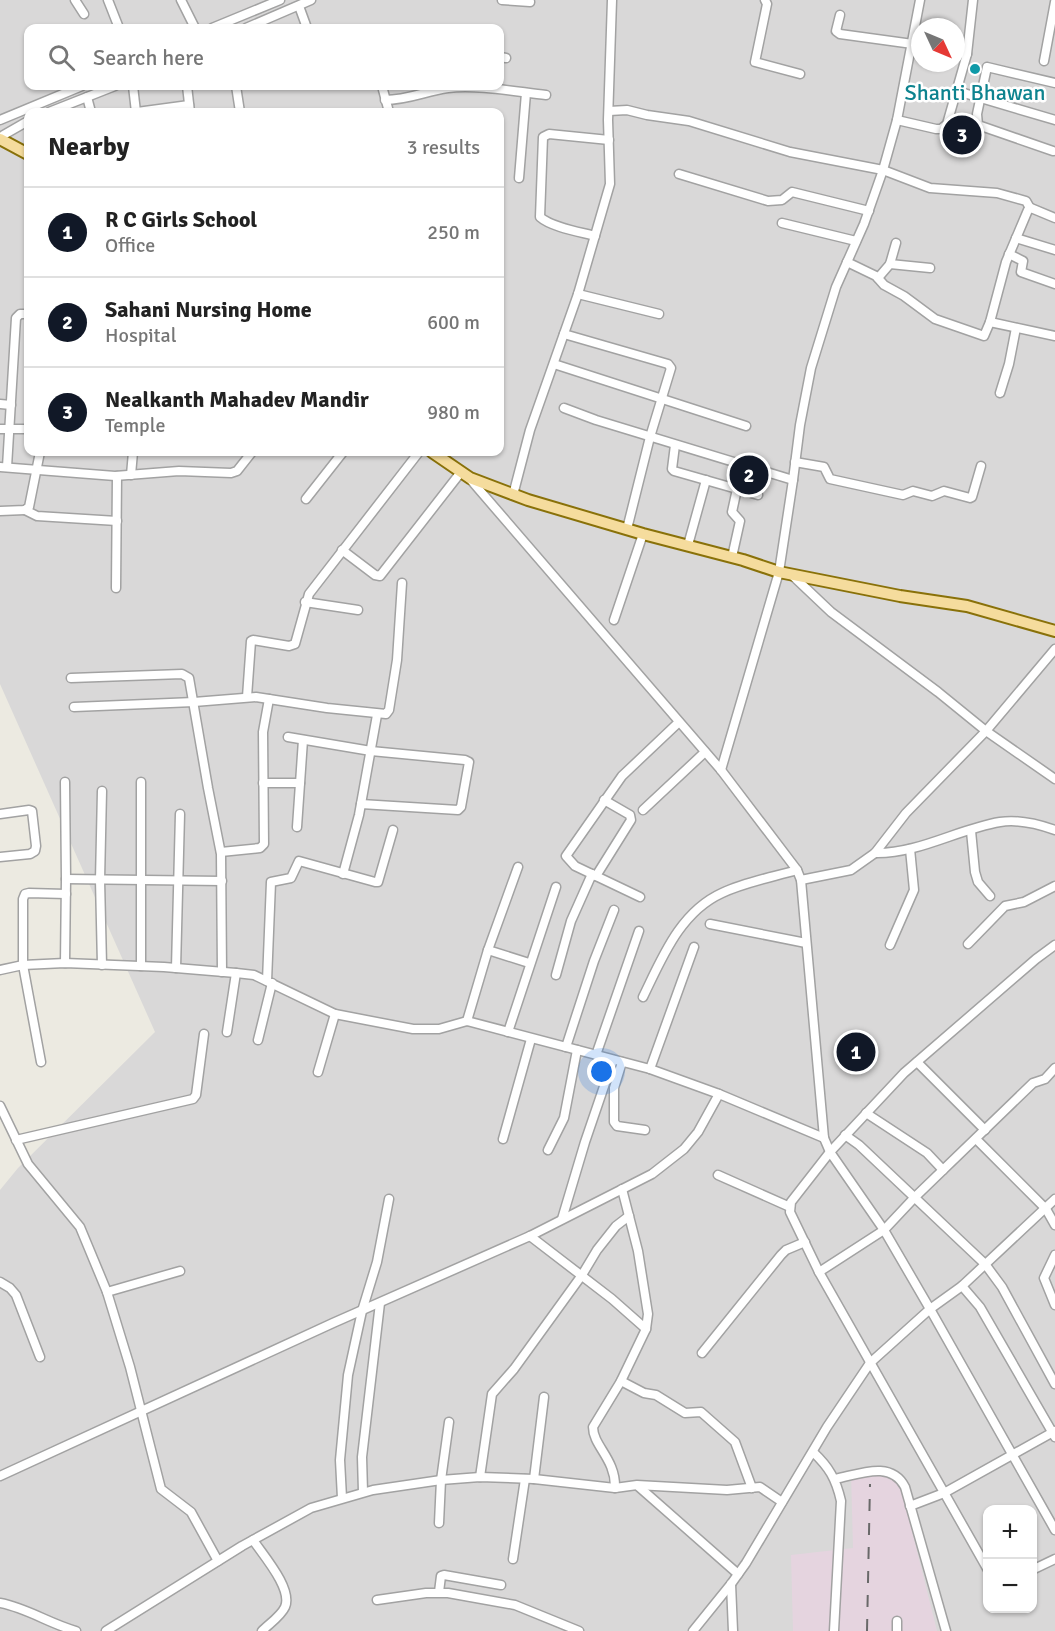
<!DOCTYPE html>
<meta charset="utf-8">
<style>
:root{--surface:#fff;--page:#f2f2f2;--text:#222;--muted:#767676;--line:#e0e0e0;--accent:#111827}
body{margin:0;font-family:Signika,sans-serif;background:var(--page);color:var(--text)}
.controls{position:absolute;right:18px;bottom:18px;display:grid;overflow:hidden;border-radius:12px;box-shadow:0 2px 4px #0004}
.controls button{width:54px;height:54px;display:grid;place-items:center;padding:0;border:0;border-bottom:2px solid var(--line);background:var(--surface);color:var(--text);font:30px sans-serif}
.compass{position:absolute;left:911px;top:18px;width:54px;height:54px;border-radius:50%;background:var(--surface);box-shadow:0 2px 4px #0004;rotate:134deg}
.you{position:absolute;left:602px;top:1072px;width:21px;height:21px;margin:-15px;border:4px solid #fff;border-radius:50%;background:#1a73e8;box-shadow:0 0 0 9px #1a73e833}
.badge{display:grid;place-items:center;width:39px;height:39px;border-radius:50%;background:var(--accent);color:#fff;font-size:20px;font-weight:700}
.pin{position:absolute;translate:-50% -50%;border:3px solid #fff;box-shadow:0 2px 6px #0006}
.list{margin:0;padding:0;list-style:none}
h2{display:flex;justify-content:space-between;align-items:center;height:78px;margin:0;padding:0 24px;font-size:26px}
h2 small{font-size:20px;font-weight:400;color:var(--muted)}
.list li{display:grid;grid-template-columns:39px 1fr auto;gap:18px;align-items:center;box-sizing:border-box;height:90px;padding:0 24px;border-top:2px solid var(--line)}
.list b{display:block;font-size:22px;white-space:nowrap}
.list p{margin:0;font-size:20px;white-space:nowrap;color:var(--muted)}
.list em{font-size:20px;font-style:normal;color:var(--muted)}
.icon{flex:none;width:33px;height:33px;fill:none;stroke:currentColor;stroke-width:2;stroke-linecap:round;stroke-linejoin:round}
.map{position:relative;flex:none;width:1055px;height:1631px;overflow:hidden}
.search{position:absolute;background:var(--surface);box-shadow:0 2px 4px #0004;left:24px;top:24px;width:480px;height:66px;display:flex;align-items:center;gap:15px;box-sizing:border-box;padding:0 21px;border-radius:12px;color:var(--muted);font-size:22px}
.panel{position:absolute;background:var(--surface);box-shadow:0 2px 4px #0004;left:24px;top:108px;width:480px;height:348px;border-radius:12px}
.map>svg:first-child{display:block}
.residential{fill:#d9d8d8;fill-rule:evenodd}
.industrial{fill:#e5d4df}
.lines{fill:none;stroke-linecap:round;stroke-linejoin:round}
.minor-casing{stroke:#a2a2a2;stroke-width:11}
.major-casing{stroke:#897109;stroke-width:14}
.minor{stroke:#fff;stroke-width:8}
.major{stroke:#f5dc9d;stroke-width:10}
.rail{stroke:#696969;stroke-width:2;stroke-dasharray:12 12;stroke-linecap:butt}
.culture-dot{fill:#0f9aa8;stroke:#fff;stroke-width:2}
.labels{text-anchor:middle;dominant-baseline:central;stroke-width:5;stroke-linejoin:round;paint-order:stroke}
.culture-label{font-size:22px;fill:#0d838f;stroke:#fff}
</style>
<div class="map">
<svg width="1055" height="1631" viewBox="0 0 1055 1631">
<rect width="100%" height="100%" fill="#eceae1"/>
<path class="residential" d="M0,0H1055V1631H0V1190L18,1168L155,1032L0,684ZM920,27H956V63H920ZM28,28H500V86H28ZM28,112H500V452H28ZM988,1510H1032V1608H988Z"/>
<path class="industrial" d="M897,1471L937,1631H793L791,1555L853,1548L851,1473Z"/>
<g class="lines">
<g class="minor-casing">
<g id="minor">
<path d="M75,0L84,14"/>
<path d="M108,0L119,28"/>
<path d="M181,0L195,28"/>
<path d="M502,0L530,2"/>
<path d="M765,0L767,4L755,62L800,74"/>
<path d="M299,6L307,28"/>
<path d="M840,15L836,31L840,34L920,45"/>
<path d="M212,28L280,0"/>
<path d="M246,28L311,0"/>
<path d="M956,52L967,54"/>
<path d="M500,57L506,58"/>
<path d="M1044,61L1055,2"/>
<path d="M133,86L136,112"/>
<path d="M187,86L190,112"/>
<path d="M236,86L240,112"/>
<path d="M382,86L389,112"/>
<path d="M957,91L1055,120"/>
<path d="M87,97L91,112"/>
<path d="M385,100C408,100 426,91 448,88C475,84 518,92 546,95"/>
<path d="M609,111L627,110L647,115L689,121L790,152L883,170L930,188L997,193L1026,201L1030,208"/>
<path d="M49,112L115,86"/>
<path d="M137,112L189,105"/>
<path d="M0,120L82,86"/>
<path d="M897,120L936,129H941L947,124L967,54L973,0"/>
<path d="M0,137L28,121"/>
<path d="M1053,151L978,125L977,114L987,67L1055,83"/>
<path d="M679,174L768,201L782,200L792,192L869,211"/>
<path d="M519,178L526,93"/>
<path d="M782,223L856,241"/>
<path d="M595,236C580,232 551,227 540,217L543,137L549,134L609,140"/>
<path d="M1016,238L1055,250"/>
<path d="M1009,254L1023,261L1021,272L1055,284"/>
<path d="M847,262L876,276L884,285L904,296L935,319L984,336L990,322L1006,262L1028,210L1031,208L1055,218"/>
<path d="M890,264L930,268"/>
<path d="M878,278L890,264L896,243"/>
<path d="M578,294L659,314"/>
<path d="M990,322L1055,336"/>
<path d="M564,334L668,364L671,368L650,437L627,529"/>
<path d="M554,364L746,426"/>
<path d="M1000,393L1009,364L1016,328"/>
<path d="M0,404L11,405"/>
<path d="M564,408L596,420L793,480"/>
<path d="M0,429H28"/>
<path d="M675,445L672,469L674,471L758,495"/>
<path d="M795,462L824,467L830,479L903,495L913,491L932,496L944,491L970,498L972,497L981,466"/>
<path d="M0,467L115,476L179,471L231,473L237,471L252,452"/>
<path d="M7,467L16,318L20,314H28"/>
<path d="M131,475L133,452"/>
<path d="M470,479L721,770L797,870L801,880L824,1138L830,1152L884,1230L930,1309L1055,1530"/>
<path d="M513,495L530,430L578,294L610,184L608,120L612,0"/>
<path d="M306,499L343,452"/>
<path d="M25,510L37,516L117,521"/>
<path d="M0,511L25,510L29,507L40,452"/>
<path d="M688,545L706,480"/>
<path d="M342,550L375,575L380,576L461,472"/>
<path d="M732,557L740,521L732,512L737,489"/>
<path d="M793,576L831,612L938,692L986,731L1055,779"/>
<path d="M116,588L117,476"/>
<path d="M305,602L358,610"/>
<path d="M614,620L643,534"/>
<path d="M71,678L182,674L189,678L208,788L221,854L222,972"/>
<path d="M247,697L251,641L253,640L289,646L295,644L309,594L419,452"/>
<path d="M74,707L194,702L256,697L327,708L386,714L389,710L397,660L402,583"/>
<path d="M288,737L371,751L465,760L469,762L461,807L458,810L361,804"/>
<path d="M721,770L779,572L793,480L800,425L811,368L836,287L864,224L883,170L897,120L920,0"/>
<path d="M65,782L66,879L65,963"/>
<path d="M263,783H300"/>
<path d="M643,810L705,752"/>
<path d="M0,814L29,810L32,811L36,846L35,851L30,854L0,857"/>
<path d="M297,827L303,740"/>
<path d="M971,831L975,872L978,882L990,896"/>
<path d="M221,852L260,848L264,844L263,732L269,699"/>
<path d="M875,853C918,854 958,829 1000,822C1018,819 1038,824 1055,830"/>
<path d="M343,874L359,815L377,715"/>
<path d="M596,876L631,820L630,815L604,800"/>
<path d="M66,879L222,881"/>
<path d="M801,880L851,870L875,853L906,813L986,731L1055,649"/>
<path d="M640,897L575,866L566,856L622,776L679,722"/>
<path d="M710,924L806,943"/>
<path d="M968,944L1005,906L1024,902L1055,886"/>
<path d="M890,945L914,890L910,849"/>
<path d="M488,950L529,963"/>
<path d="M102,965L100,880L102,791"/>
<path d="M141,966V782"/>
<path d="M176,968L180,814"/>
<path d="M0,970L23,965L65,963L164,967L236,973L254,975L335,1014L413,1029H439L467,1021L650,1069L719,1094L824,1138"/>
<path d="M556,975L571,921L592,874"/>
<path d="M267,981L271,882L291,878L299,861L375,882H378L393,830"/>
<path d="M643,997C662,958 680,912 722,893C745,882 773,877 797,870"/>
<path d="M467,1021L488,950L518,867"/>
<path d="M227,1032L236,973"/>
<path d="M508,1032L556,887"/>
<path d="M258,1040L272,983"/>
<path d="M566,1047L594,961L614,910"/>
<path d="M596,1055L639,931"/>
<path d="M41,1062L23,965V899L25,894L29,893L66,894"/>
<path d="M622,1062L614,1088V1122L617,1126L645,1130"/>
<path d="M917,1062L985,1130"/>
<path d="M650,1069L694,947"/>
<path d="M318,1072L335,1014"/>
<path d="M0,1106L28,1164L80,1227L107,1292L130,1367L161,1489L191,1512L218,1561"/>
<path d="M866,1113L927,1153L943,1170"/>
<path d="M845,1135L859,1145L985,1264L1002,1287L1055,1384"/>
<path d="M503,1139L531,1039"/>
<path d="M976,1139L1046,1209L1055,1225"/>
<path d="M16,1140L193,1099L196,1095L204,1034"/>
<path d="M548,1150L564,1118L577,1050"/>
<path d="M718,1175L790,1207"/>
<path d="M562,1219L585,1142L613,1060"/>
<path d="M530,1236L612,1299L646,1329"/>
<path d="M1055,1255L1044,1278L1055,1305"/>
<path d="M819,1272L884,1230L915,1197L1033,1083L1045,1079L1055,1068"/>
<path d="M0,1282L10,1288L16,1295L40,1357"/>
<path d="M962,1286L980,1307L1055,1437"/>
<path d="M107,1292L180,1271"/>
<path d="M702,1353L781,1255L786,1250L805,1242"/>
<path d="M621,1381L644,1393L656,1395L685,1413L701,1412L735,1442L752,1488"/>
<path d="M813,1452C829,1467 836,1479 841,1501L834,1631"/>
<path d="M0,1476L333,1323L530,1236L652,1174L684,1149L698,1132L719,1094"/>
<path d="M480,1477L492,1394L514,1369L582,1275L597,1250L616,1226L629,1216"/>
<path d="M534,1479L544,1397"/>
<path d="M835,1479C860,1474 891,1460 905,1487L946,1631"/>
<path d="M638,1486L738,1574"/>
<path d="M615,1488C616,1459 593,1446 593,1427L621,1381L646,1329L648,1314L638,1251L622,1189"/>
<path d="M363,1492L362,1457L380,1303"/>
<path d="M342,1498L340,1460L348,1375L362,1311L377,1262L389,1199"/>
<path d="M910,1506L944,1493L1055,1431"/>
<path d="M439,1523L441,1480L449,1422"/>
<path d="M253,1540C263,1555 293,1589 285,1607C281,1616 269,1624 262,1631"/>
<path d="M513,1559L525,1479"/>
<path d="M988,1570L819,1272L790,1212L791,1202L830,1152L904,1073L1036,959L1055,945"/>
<path d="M1032,1570L1055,1559"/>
<path d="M731,1584L733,1631"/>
<path d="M439,1592L441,1576L444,1575L501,1585"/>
<path d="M377,1600L426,1593H448L515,1605L579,1631"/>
<path d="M0,1603C27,1608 50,1624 76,1631"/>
<path d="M106,1631L242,1546L311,1508L373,1490L441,1480L480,1477L534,1479L615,1488L637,1485L727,1490L760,1487L782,1502"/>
<path d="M693,1631L731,1584L746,1563L827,1427L870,1363L930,1309L962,1286L1055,1199"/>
<path d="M897,1631V1621"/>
</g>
</g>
<g class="major-casing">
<g id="major">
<path d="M0,139L28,154"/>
<path d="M432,452L470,478L528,500L643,534L743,560L779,572L900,596L967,606L1055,631"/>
</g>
</g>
<use href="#minor" class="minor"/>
<use href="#major" class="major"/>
<path class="rail" d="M867,1631L870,1484"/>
</g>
<circle class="culture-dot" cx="975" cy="69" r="6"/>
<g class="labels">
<g class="culture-label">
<text x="975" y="92">Shanti Bhawan</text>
</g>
</g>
</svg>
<div class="controls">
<button>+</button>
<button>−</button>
</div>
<svg class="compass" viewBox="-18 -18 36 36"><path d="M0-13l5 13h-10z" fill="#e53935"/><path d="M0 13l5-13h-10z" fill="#767676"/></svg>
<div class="you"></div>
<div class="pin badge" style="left:856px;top:1052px">1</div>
<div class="pin badge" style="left:749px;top:475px">2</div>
<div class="pin badge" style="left:962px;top:135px">3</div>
<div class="search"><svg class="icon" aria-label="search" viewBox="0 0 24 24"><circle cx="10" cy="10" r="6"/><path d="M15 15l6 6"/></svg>Search here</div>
<section class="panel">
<h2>Nearby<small>3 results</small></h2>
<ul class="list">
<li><span class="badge">1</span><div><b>R C Girls School</b><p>Office</p></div><em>250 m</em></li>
<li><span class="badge">2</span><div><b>Sahani Nursing Home</b><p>Hospital</p></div><em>600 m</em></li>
<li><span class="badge">3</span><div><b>Nealkanth Mahadev Mandir</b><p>Temple</p></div><em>980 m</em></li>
</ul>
</section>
</div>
